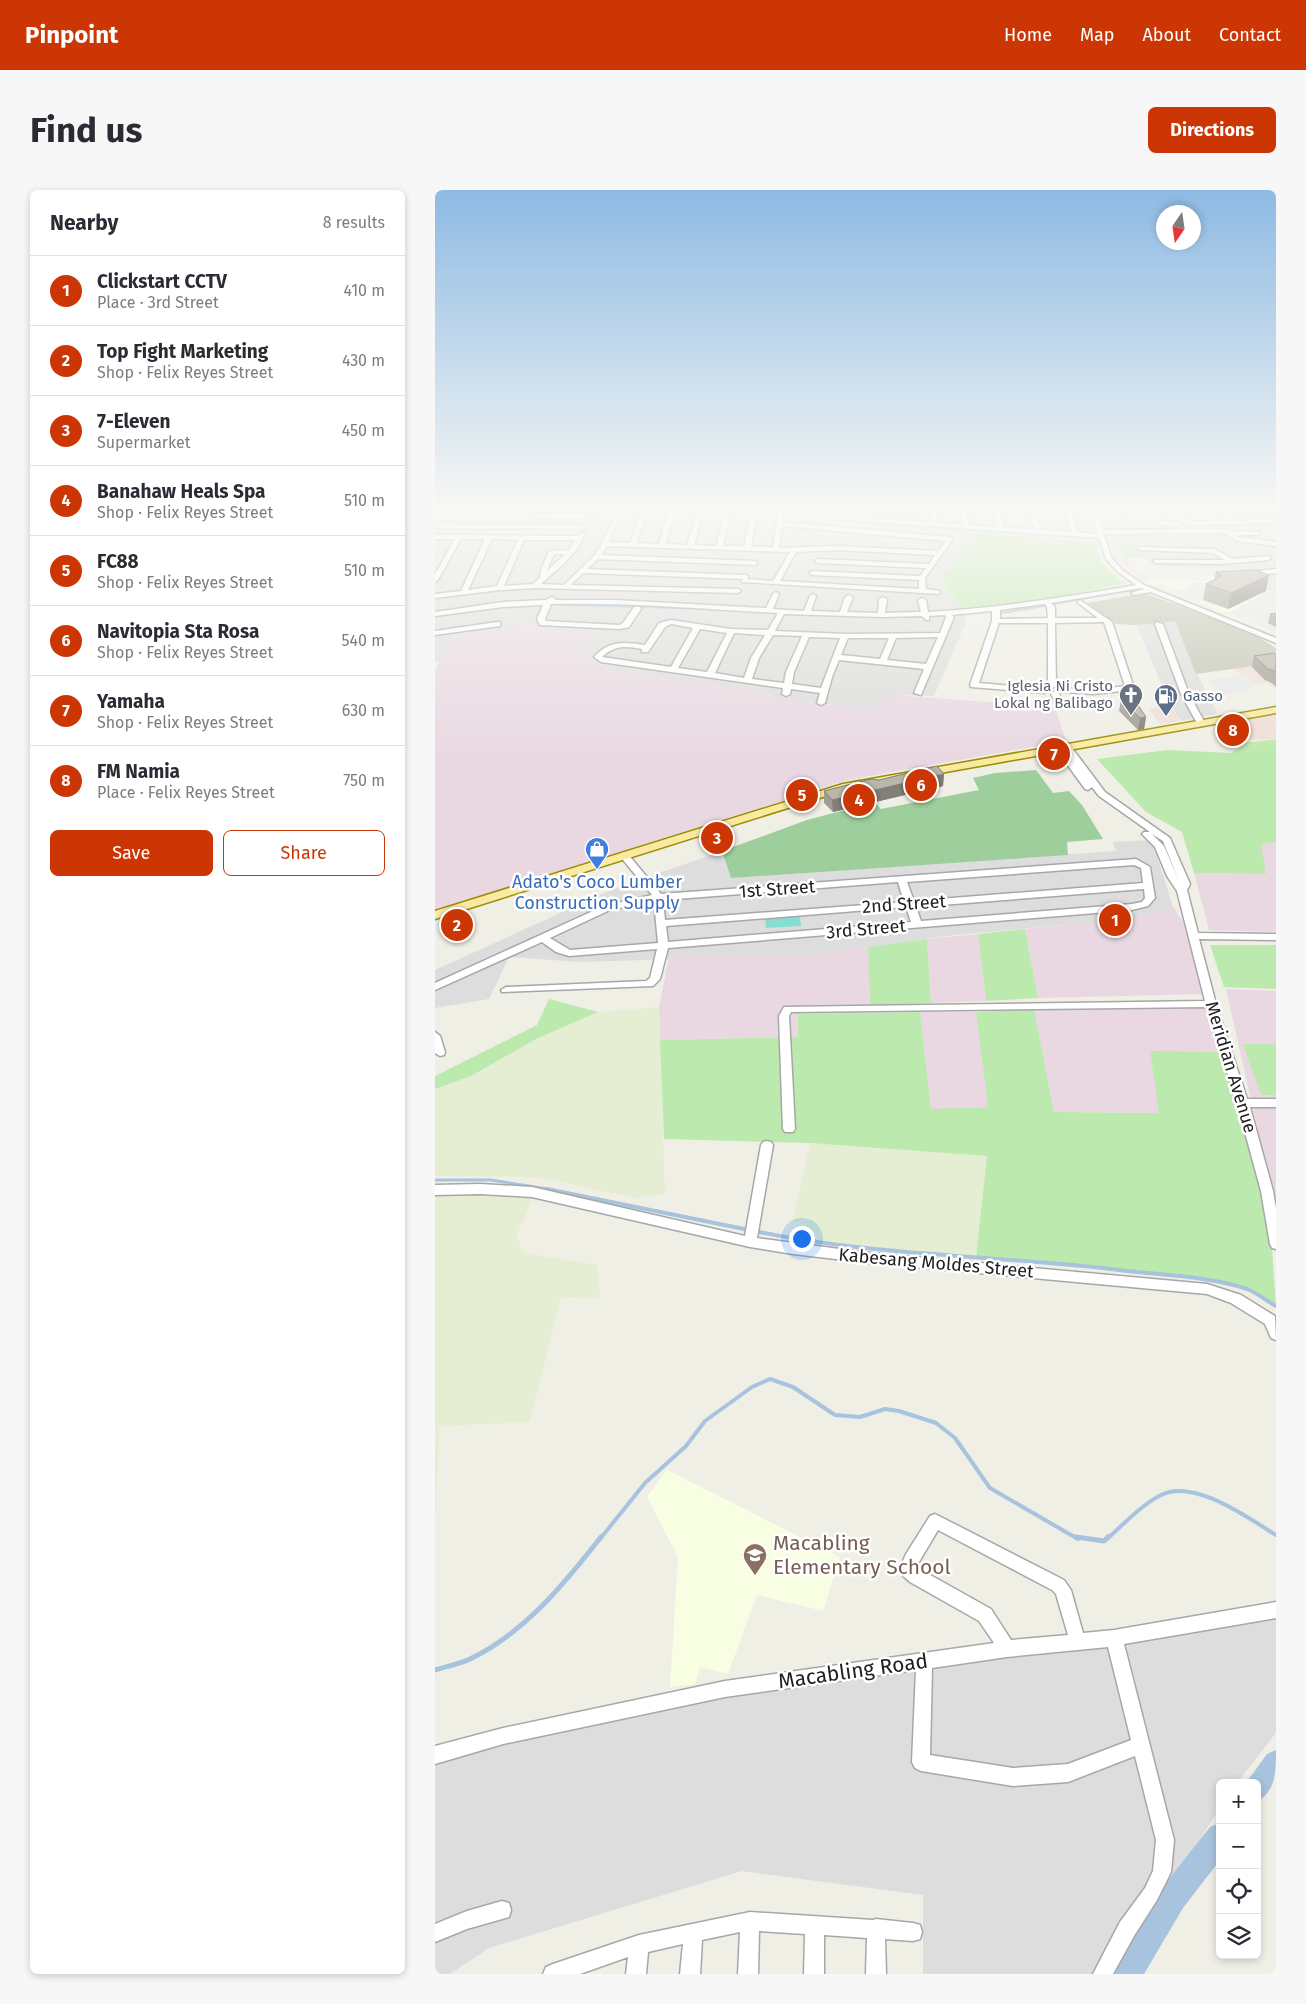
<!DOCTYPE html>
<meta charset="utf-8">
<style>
:root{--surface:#fff;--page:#f7f7f7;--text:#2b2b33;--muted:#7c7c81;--line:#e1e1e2;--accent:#cb3604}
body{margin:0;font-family:"Fira Sans",sans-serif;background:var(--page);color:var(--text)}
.controls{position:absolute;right:15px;bottom:15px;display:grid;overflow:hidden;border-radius:8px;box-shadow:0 2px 8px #0003}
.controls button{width:45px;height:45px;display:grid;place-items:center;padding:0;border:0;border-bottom:1px solid var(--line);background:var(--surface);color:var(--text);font:25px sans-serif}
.compass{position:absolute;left:721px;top:15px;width:45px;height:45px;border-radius:50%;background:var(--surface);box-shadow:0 2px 8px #0003;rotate:193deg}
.you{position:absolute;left:366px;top:1048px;width:18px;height:18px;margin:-12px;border:4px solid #fff;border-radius:50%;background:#1a73e8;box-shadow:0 0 0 8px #1a73e833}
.badge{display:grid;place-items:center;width:32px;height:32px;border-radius:50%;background:var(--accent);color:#fff;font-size:16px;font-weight:700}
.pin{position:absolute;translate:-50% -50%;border:2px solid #fff;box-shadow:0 1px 5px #0006}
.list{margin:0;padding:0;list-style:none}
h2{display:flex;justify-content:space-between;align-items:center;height:65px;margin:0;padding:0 20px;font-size:21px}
h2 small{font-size:16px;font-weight:400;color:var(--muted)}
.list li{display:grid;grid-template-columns:32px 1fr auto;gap:15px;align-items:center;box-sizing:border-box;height:70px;padding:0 20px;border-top:1px solid var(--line)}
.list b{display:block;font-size:19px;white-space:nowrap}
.list p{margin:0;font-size:16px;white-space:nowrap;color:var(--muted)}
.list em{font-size:16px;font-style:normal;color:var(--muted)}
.actions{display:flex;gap:10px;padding:15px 20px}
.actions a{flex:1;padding:11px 0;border:1px solid var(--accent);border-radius:8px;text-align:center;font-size:18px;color:var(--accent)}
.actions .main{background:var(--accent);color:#fff}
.icon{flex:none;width:28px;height:28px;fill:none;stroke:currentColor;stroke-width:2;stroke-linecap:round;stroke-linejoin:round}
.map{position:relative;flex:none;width:841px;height:1784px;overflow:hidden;border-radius:8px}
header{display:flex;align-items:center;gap:30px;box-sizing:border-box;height:70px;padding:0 25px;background:var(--accent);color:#fff}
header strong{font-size:24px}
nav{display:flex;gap:28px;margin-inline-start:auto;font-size:18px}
.intro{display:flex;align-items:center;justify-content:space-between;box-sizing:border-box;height:120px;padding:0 30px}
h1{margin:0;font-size:35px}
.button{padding:12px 22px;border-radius:8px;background:var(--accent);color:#fff;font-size:18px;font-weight:700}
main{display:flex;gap:30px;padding:0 30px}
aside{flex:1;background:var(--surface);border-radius:8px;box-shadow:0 2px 8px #0003}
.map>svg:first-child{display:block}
.residential{fill:#dedddd}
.commercial{fill:#f0ded6}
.industrial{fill:#e9d8e2}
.education{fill:#f7fee1}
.construction{fill:#c0c5b2}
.farmland{fill:#e5eed2}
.grass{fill:#bce9ad}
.forest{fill:#9ece9c}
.pitch{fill:#86ddd1}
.parking{fill:#e8e8e8}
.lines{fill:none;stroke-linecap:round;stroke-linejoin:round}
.stream-far3{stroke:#a8c3dd;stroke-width:2}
.stream-far2{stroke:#a8c3dd;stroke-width:3}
.stream-far1{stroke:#a8c3dd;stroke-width:4}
.stream{stroke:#a8c3dd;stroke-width:5}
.river{fill:#a8c3dd;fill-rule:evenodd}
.minor-casing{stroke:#a7a7a7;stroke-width:3}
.major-casing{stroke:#988c03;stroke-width:3}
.minor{fill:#fff;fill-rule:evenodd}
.major{fill:#faeaa1;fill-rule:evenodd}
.wall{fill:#a09d93}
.shaded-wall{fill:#827f78}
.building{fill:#bab6ab;stroke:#827f78}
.labels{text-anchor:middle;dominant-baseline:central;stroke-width:5;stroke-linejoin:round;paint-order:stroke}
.far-worship-label{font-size:15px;fill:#5b616d;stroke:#fff;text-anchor:end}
.far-service-label{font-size:15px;fill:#4e5e75;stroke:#fff;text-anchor:start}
.shop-label{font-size:18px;fill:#366cbe;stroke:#fff}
.street-label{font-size:18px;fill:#202020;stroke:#fff}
.near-education-label{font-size:21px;fill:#785e54;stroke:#fff;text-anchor:start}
.near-street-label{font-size:21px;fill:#202020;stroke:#fff}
</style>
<header>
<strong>Pinpoint</strong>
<nav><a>Home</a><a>Map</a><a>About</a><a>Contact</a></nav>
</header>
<div class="intro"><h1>Find us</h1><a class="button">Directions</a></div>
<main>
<aside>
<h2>Nearby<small>8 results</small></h2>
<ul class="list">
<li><span class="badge">1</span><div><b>Clickstart CCTV</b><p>Place · 3rd Street</p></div><em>410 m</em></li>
<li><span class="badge">2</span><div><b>Top Fight Marketing</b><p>Shop · Felix Reyes Street</p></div><em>430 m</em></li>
<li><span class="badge">3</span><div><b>7-Eleven</b><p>Supermarket</p></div><em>450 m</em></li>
<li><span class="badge">4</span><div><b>Banahaw Heals Spa</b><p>Shop · Felix Reyes Street</p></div><em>510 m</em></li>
<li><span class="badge">5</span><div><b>FC88</b><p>Shop · Felix Reyes Street</p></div><em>510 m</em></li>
<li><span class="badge">6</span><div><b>Navitopia Sta Rosa</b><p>Shop · Felix Reyes Street</p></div><em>540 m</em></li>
<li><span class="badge">7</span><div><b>Yamaha</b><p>Shop · Felix Reyes Street</p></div><em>630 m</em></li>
<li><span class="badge">8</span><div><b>FM Namia</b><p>Place · Felix Reyes Street</p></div><em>750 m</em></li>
</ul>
<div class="actions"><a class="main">Save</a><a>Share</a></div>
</aside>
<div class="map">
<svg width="841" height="1784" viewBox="0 0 841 1784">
<rect width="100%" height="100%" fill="#f0efe6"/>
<g class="residential">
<path d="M0,319H652L663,353L540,343L511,396L527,418L532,430L499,506L461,505L454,511L433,518L341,510L333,503L177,481L178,477L155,470L139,459L138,456L155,444L150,443L140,445L90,434L78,443L17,447L6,472H0Z"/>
<path d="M678,319H841V336L717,339L704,322H679Z"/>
<path d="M696,352L776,355L788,362L841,361V402L819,395L795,397L786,379L717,376Z"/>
<path d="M739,429L761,482L783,524L746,531L734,512L701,434Z"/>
<path d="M717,650L738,717L694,729L511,746L380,765L145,772L74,767L54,809L0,818V780L176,700L287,661L296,688L681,661L678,652Z"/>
<path d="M841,1425V1543L802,1593H785V1618L732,1701L666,1784H488V1705L307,1681L54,1758L15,1784H0V1570L62,1553L291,1503Z"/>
</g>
<g class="commercial">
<path d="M664,319L704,322L717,339L841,336V361L788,362L776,355L683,352L688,364L696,375L719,391L711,392L688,376L677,363Z"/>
<path d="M841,472V500L832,493L820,494L798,479Z"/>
<path d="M736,517L745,531L726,535L713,518Z"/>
<path d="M841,522V548L837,549L817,550L794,529Z"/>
</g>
<g class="industrial">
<path d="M84,433L140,445L150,443L155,444L138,456L139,459L155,470L179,477L177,481L333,503L341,510L433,518L454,511L460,505L620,517L631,551L413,590L0,721V481L17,447L78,443Z"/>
<path d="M841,652V742L774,740L759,683L831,684L825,654Z"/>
<path d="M738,717L750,734L772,804L603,808L590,739L693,729Z"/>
<path d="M543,744L551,811L496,813L492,749Z"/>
<path d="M433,757L435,823L363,824L364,847L225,850L224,817L234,767L380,765Z"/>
<path d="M791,799L841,801V1021Z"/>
<path d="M776,816L789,862L724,923L619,922L599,819Z"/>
<path d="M485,822H541L553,917L496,920Z"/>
</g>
<g class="education">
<path d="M717,376L786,379L795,397L819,395L834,401L793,423L711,392L731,388Z"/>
<path d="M232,1280L405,1367L388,1421L322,1405L293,1484L265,1477L260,1494L235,1497L243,1367L212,1307Z"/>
</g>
<path class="construction" d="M710,403L817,443L841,458V473L761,484L740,431L701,435L681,434L652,413Z"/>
<g class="farmland">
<path d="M224,817L230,1004L199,1008L103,987L0,986V899L36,886L101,849L163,822Z"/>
<path d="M375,953L553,966L541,1068L363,1050L372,1036L358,1030Z"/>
<path d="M0,999L99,1006L81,1046L89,1063L162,1075L165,1108L126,1107L95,1232L5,1236L0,1329Z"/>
</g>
<g class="grass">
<path d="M540,343L663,353C660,373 676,383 692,393L604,411L527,418L511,396L508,387Z"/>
<path d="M682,352H696L709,367L691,369Z"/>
<path d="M841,549V652L826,654L831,684L759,683L747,642L711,622L662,569L732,560L797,563L809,553Z"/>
<path d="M590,739L603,808L551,811L543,744Z"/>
<path d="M492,749L496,813L435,816L433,757Z"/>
<path d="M775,755H841V799L789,797Z"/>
<path d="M114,809L163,822L101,849L36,886L0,899V886L102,835Z"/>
<path d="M599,819L619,922L724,923L715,861L789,862L833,1002L841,1116L812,1099L767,1090L662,1077L541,1068L552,966L375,953L229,949L225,850L363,847V824L485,822L496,919L553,917L541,822Z"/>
<path d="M808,854H841V905H826Z"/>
</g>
<path class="forest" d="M601,580L618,603L634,601L647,615L668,649L632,652L633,665L296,688L287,661L372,630L440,612L446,619L544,600L538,588L560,583Z"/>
<path class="pitch" d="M365,725L366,736L331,738L330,727Z"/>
<g class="parking">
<path d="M717,376L786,379L789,386H772L774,391L743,390L731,388Z"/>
<path d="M756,392L782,393L768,410L763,412L718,397L726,394L745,401L756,395Z"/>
<path d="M834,401L841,402V444L828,436L793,423Z"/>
<path d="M813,485L825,495L815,496V501L786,505L774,490Z"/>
</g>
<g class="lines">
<g class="stream-far3">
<path d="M618,414L703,399"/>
<path d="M127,415L282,419"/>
<path d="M567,423L609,416"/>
<path d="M391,425L480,427"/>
</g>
<path class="stream-far2" d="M0,990H56L119,1000"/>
<g class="stream-far1">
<path d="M112,999L314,1040"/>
<path d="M320,1041C442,1067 568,1065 692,1081C727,1085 779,1087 812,1099C822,1103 832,1111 841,1116"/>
<path d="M165,1349L210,1293L251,1256L270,1231L317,1197L335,1189L358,1197L400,1225L425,1227L450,1219L464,1221L501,1233L520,1248L555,1298L643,1349"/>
<path d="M672,1349C689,1334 705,1316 726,1305C759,1288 813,1328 841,1345"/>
</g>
<g class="stream">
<path d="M641,1347L669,1351L673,1347"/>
<path d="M0,1480C12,1476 26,1474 37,1468C91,1441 129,1394 166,1347"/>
</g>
<g class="river">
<path d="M841,1560C841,1581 841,1602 822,1611V1593H811L832,1564Z"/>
<path d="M785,1633V1670L748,1718L709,1784H679C698,1729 740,1682 775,1637Z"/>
</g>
<g class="minor-casing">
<g id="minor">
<path d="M182,319H188L174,352L195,353L207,319H213L202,353L224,354L234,319H240L231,354L252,355L263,319H269L259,355L281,356L290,319H296L288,356H309L317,319H323L316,357H338L343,319H349L347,332L515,347L518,349L490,388L491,399L505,401V403L503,404L307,392L306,391L309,389L148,383L136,395L303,399L306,401L303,403L100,398L65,400L0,408V404L26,401L50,349H26L3,390L0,392V384L20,349H0V345L143,346L145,343H149C147,361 120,381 106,394L129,395L159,366L167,354ZM347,336L511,351L503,361L402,356L344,358ZM57,349L83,350L62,396L33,400ZM89,350H140L134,360L114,361L106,380L105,388L98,394L69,396ZM172,356L355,362L338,391L311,389L314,387L311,385L152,379L163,369L320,375L323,373L320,371L166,365ZM402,360L500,365L494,374L383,369L380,371L383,373L491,378L485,386L377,381L374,383L377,385L484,390V399L345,391L361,362ZM119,364H130L112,381V380Z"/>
<path d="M375,319H384L396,325L496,332L495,319H501L502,333L528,334L525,319H531L534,335L561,337L558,319H564L568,337L599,339L595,319H601L606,340L636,342L630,319H636L643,342L662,344L655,319H661L668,340L786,339L796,341L825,342V344L823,345H801L804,347L841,352V356L802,351L793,344L786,343L669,344L676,367L687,380L709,395L841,448V453L716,402L699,405L696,403L709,399L706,398L616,413L620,417V428H663L643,413V411L645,410L677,432L699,498L698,500L658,504L627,502L623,500L627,498L658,500L690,496L669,432L620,433L621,496L617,498L613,496V433H564L544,493L610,499L614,501L610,503L536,497L535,495L557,431V421L517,425L519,427L486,505L479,503L489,479L404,470L397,487L390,513L386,515L382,513L385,503L356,499L355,504L351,506L347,504L348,498L166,472L159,467C174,450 189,452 210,455L224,433L236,430L296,439L333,440L343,423C268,419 192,412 116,414L110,429L111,431L184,435L188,433L199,417H205L206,419L194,437L185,439L105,435L102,429L108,415L68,417L0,426V422L68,412L111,410L117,407L119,408L120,410H180L331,418L338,404L341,402L344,404L338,419L369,421L375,406L378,404L381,406L376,421L405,422L410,407L414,405L418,407L412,422L443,423L444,409L448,407L452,409L450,423L482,422H486L483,410L487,408L491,410L493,422C563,418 632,407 701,395L683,382L671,369L664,348L395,329ZM610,414L612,417L613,428L565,429V420ZM349,424L446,427L487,426L491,430H494V426L510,425L511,427L505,443L410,444L340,441ZM236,434L258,438L236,477L167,467C180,455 190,456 207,459V462H213L230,437ZM265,439L292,443L272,482L243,478ZM299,443L330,445L316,468L309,488L280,483ZM338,445L367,446L351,482L349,493L317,489L324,468ZM374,447L405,448L386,498L357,494L359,482ZM503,447L491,474L452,470L461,448ZM413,448H454L445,469L406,465Z"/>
<path d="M469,319L471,321L468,323L404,322L401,320Z"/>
<path d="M689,319H695V321L690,322Z"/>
<path d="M714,319H720L728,332H742L745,334L742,336L724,335Z"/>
<path d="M740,319H746L753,335H749Z"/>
<path d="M766,319H772L778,331H794L787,319H793L800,331L820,330L813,319H819L826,330L841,329V333L756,335V333L758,332H772Z"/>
<path d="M0,323L155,324L158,326L155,328L0,327Z"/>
<path d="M0,334L151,335L154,337L151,339L0,338Z"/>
<path d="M706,357L779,359L798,369L833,366L836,368L833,370L785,374L721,373L718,371L719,370H790L778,363L704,360L703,359Z"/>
<path d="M841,379V383L813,386L810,384L813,382Z"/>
<path d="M62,432H65V436L0,445V441Z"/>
<path d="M721,432L728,434L754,504L770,533L769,535H763L746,504L720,434Z"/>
<path d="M617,502H623L630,516L629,518H623L616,504Z"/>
<path d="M628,554H634L670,602L735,648L755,694L752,700L763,743L841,744V750L764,749L781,814L812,909H841V917H815L838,1001L841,1018V1059L837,1058L835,1054L826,1001L802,913L772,817L356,822L354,826L360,939L358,942H350L348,939L344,826L349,817L770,811L742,701L732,686L720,657L707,644L709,642H715L664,606L657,597L653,600L650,599L623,562L624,560H630L627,556ZM717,644L728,651L744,691L729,656Z"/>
<path d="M189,662L192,663L226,704L701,669L715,677L720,708L713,716L697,720L233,758L225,789L218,796L67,802L66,800L71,797L211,791L215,788L222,759L134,766L121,762L107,752L0,800V793L169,716L217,705L184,665ZM699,675L706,678L708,693L479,711L472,692ZM463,692L469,712L230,730L228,710ZM709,699L710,708L707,712L697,714L486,731L481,717ZM219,711L223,753L135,760L115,748L175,720ZM471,717L476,732L233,752L231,736Z"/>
<path d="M0,842L5,846L10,862L9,865L5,866L0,863Z"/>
<path d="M332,951L336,952L338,955L322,1048L435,1063L772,1094L806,1105L840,1126L841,1150L836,1148L830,1134L796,1113L772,1104L435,1073L358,1064L315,1057L97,1007L45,1004L0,1005V995L45,994L97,997L310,1046L326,955L328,952Z"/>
<path d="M500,1324L629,1390L636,1400L648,1443L679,1440L841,1412V1428L689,1454L739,1650L736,1682L722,1710L699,1746L678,1784H658L685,1732L710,1698L718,1681L721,1650L700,1566L633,1592L578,1596L486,1581L480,1578L477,1572L481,1480L290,1507L68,1554L0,1574V1556L68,1538L290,1491L559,1453L544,1431L475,1392L467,1385L464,1380L471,1364L495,1326ZM503,1340L617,1400L621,1404L633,1445L576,1450L556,1419L481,1377ZM673,1457L696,1550L633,1574L578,1578L495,1565L497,1478L572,1467Z"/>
<path d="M67,1711L74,1713L76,1720L74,1727L32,1739L0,1752V1734L32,1721Z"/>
<path d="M315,1722L438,1730L441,1729L478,1733L485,1735L487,1742L485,1749L478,1751L450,1749L451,1784H431L432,1748L389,1745V1784H369L370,1744L324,1741L323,1784H303L305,1742L267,1750L265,1784H245L248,1754L213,1762L211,1784H191L193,1767L145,1784H108L111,1777L118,1774L204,1745Z"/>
</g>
</g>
<g class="major-casing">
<path id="major" d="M841,517V523L410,600L0,729V721L408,594Z"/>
</g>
<use href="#minor" class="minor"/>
<use href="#major" class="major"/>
</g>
<g class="wall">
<path d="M781,382L831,401L793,419L768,410L771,394L779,390Z"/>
<path d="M841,423V437L833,433L835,424Z"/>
<path d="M841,465V497L837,493L830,490L817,477L819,466Z"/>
<path d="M686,510L711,527L709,539L703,540L684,521Z"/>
<path d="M789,529L810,541L809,547L799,548L788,534Z"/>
<path d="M509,584L508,596L398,622L389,613V601L444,590Z"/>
<path d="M673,719L690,728L689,734H675L672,725Z"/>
</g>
<g class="shaded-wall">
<path d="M834,385L831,401L793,419L796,403Z"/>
<path d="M711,527L709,539L703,540L705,528Z"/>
<path d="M509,584L508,596L398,622L397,610Z"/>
</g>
<g class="building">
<path d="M821,380L834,385L796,403L771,394L787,386L781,382Z"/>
<path d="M841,423V428L835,424Z"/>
<path d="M839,463L841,465V483L840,481L833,479L819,466Z"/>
<path d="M697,508L701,512L711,527L705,528L686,510Z"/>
<path d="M798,527L810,541L800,542L789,529Z"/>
<path d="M502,576L509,584L397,610L389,601L436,589L444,590Z"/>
<path d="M684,718L690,728H676L673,719Z"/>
</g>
<linearGradient id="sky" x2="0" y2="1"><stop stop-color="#8ebae4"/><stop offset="0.56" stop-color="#f8f8f4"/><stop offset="1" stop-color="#f8f8f4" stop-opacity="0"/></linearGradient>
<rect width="841" height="569" fill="url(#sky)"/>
<defs>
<g id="church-pin" transform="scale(1.25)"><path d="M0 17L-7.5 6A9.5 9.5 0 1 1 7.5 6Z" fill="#6b7280" stroke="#fff"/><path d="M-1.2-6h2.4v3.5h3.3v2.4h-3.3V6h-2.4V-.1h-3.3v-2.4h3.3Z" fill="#fff"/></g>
<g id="fuel-pin" transform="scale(1.25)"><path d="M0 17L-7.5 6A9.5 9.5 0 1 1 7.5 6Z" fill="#5c6f8a" stroke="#fff"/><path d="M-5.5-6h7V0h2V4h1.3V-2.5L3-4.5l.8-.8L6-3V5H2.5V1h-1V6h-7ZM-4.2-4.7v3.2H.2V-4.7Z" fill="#fff"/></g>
<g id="shop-pin" transform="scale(1.25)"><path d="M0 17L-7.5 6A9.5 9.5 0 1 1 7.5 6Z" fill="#3f7fe0" stroke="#fff"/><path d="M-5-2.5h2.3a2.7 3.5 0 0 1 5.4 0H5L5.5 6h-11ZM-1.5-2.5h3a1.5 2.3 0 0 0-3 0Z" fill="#fff"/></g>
<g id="school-pin" transform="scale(1.25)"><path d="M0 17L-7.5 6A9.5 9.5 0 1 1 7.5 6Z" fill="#8d6e63" stroke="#fff"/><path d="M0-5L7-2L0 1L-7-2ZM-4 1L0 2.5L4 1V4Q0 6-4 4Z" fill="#fff"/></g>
</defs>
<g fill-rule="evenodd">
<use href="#church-pin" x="696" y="505"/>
<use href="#fuel-pin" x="731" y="506"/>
<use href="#shop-pin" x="162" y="659"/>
<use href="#school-pin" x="320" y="1365"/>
</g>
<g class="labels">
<g class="far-worship-label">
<text x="678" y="496">Iglesia Ni Cristo<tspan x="678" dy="17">Lokal ng Balibago</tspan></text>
</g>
<g class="far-service-label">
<text x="748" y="506">Gasso</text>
</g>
<g class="shop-label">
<text x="162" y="692">Adato's Coco Lumber<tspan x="162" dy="21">Construction Supply</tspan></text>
</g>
<g class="street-label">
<text transform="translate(342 699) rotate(-4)">1st Street</text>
<text transform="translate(469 714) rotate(-4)">2nd Street</text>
<text transform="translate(431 739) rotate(-5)">3rd Street</text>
<text transform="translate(796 877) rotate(73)">Meridian Avenue</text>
<text transform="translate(501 1073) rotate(5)">Kabesang Moldes Street</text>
</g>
<g class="near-education-label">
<text x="338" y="1353">Macabling<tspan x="338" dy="24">Elementary School</tspan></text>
</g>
<g class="near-street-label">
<text transform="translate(418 1481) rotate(-8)">Macabling Road</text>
</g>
</g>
</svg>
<div class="controls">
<button>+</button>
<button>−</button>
<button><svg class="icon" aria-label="locate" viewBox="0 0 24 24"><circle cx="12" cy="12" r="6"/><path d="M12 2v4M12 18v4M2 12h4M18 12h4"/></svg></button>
<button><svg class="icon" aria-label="layers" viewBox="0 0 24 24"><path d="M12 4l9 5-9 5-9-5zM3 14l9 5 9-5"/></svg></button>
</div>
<svg class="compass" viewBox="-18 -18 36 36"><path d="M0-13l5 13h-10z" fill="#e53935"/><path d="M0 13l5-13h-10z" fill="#7c7c81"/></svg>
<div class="you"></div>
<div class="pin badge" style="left:680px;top:730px">1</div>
<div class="pin badge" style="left:22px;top:735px">2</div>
<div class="pin badge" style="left:282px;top:648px">3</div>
<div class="pin badge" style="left:424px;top:610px">4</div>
<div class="pin badge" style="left:367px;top:605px">5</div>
<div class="pin badge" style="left:486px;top:595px">6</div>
<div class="pin badge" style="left:619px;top:564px">7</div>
<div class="pin badge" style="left:798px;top:540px">8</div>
</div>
</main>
